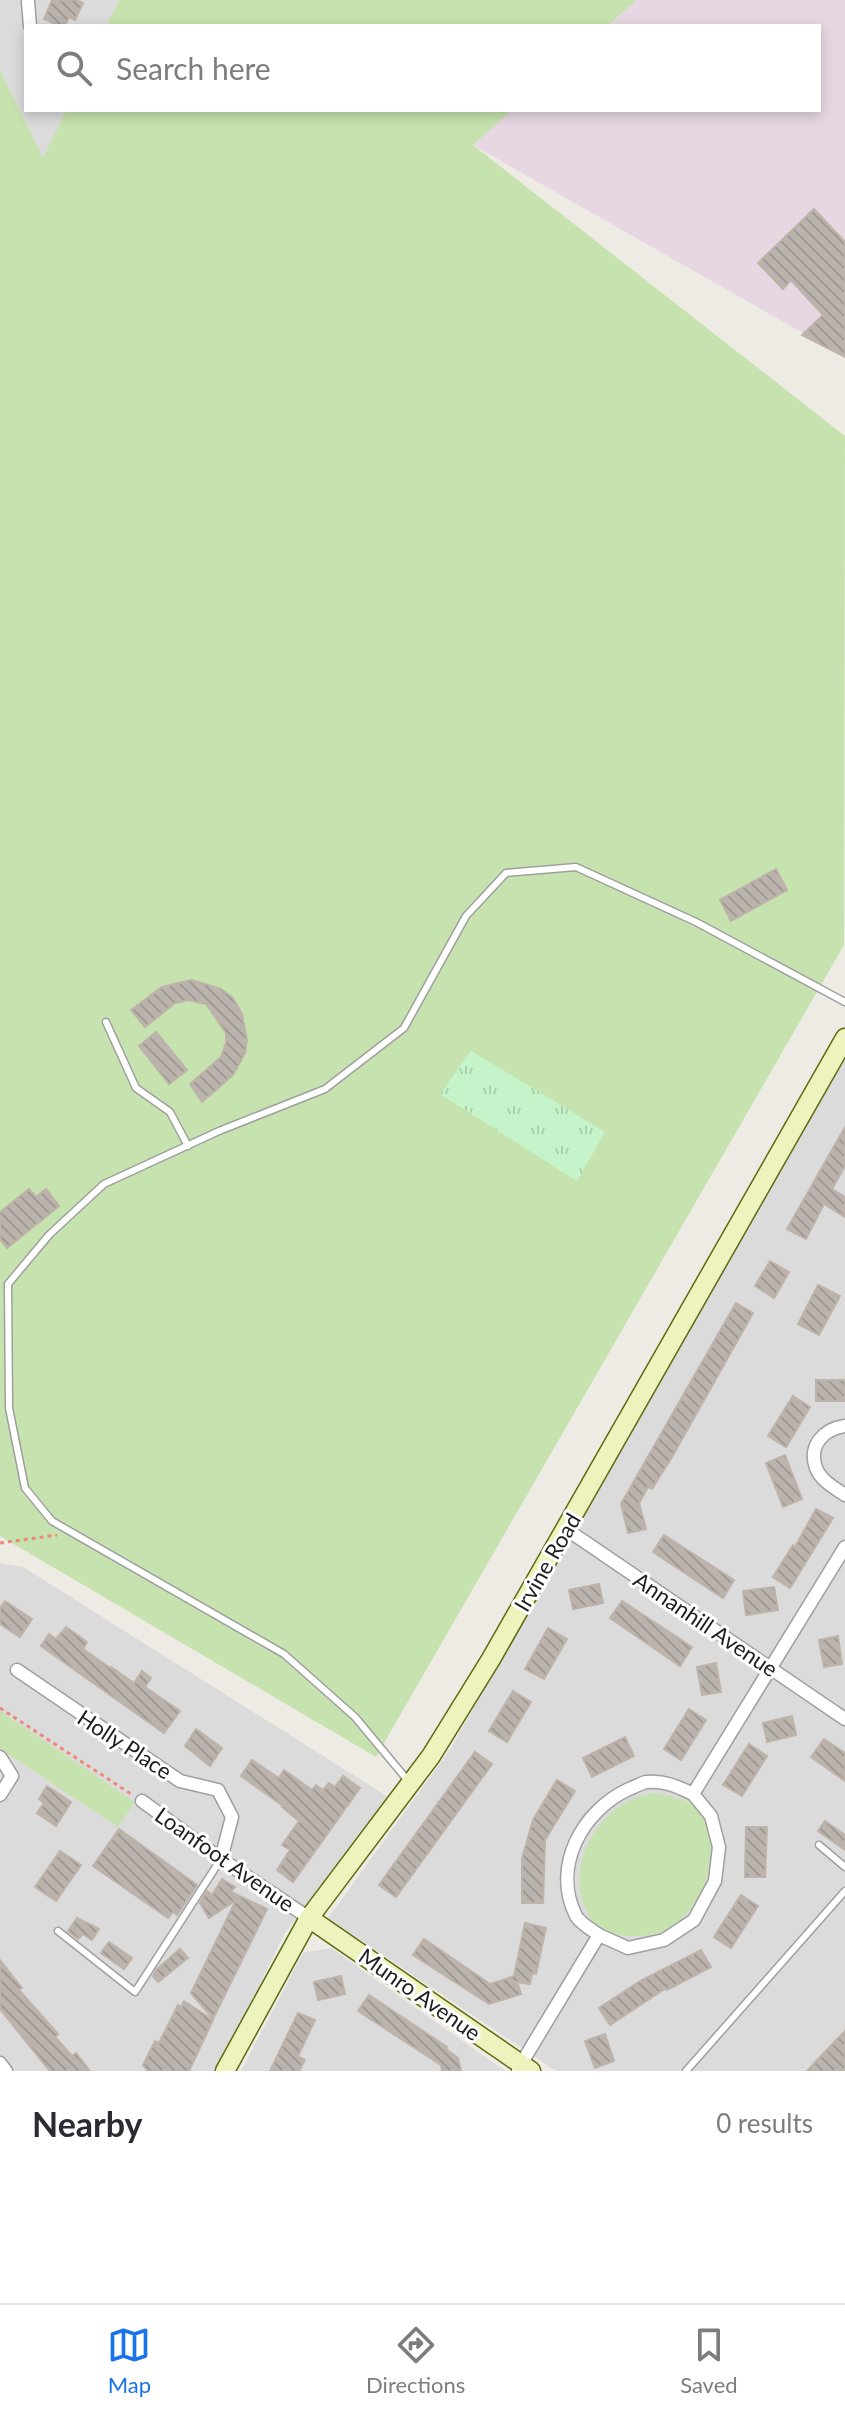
<!DOCTYPE html>
<style>
:root{--surface:#fff;--page:#f2f2f3;--text:#2b2b33;--muted:#7c7c81;--line:#e1e1e2;--accent:#1a73e8}
body{margin:0;font-family:Lato,sans-serif;background:var(--page);color:var(--text)}
.list{margin:0;padding:0;list-style:none}
h2{display:flex;justify-content:space-between;align-items:center;height:104px;margin:0;padding:0 32px;font-size:34px}
h2 small{font-size:26px;font-weight:400;color:var(--muted)}
.icon{flex:none;width:44px;height:44px;fill:none;stroke:currentColor;stroke-width:2;stroke-linecap:round;stroke-linejoin:round}
.map{position:relative;flex:none;width:845px;height:2071px;overflow:hidden}
.search{position:absolute;background:var(--surface);box-shadow:0 4px 12px #0003;left:24px;right:24px;top:24px;height:88px;display:flex;align-items:center;gap:20px;box-sizing:border-box;padding:0 28px;border-radius:0px;color:var(--muted);font-size:30px}
.sheet{height:232px;background:var(--surface)}
nav{display:flex;justify-content:space-around;align-items:center;box-sizing:border-box;height:112px;border-top:2px solid var(--line);background:var(--surface);font-size:22px;color:var(--muted)}
nav a{display:grid;justify-items:center;gap:4px}
nav .on{color:var(--accent)}
.map>svg:first-child{display:block}
.residential{fill:#dcdbdb}
.industrial{fill:#e6d7e3}
.grass{fill:#c6e3af}
.park{fill:url(#park-tufts)}
.building{fill:url(#building-back-hatch);stroke:#beb3a8;stroke-width:2}
.lines{fill:none;stroke-linecap:round;stroke-linejoin:round}
.service-casing{stroke:#9f9f9f;stroke-width:9}
.minor-casing{stroke:#9f9f9f;stroke-width:15}
.secondary-casing{stroke:#5c6b0f;stroke-width:21}
.path{stroke:#ed8977;stroke-width:3;stroke-dasharray:4 4;stroke-linecap:butt}
.service{stroke:#fff;stroke-width:6}
.minor{stroke:#fff;stroke-width:12}
.secondary{stroke:#eef3bd;stroke-width:18}
.labels{text-anchor:middle;dominant-baseline:central;stroke-width:6;stroke-linejoin:round;paint-order:stroke}
.street-label{font-size:22px;fill:#1e1e1e;stroke:#fff}
</style>
<div class="map">
<svg width="845" height="2071" viewBox="0 0 845 2071">
<defs>
<pattern id="park-tufts" width="24" height="20" patternUnits="userSpaceOnUse" patternTransform="scale(2)"><rect width="24" height="20" fill="#c5f4cb"/><path d="M3 7l-1-3M5 7V3M7 7l1-3M15 17l-1-3M17 17v-4M19 17l1-3" fill="none" stroke="#a9d1ae"/></pattern>
<pattern id="building-back-hatch" width="6" height="6" patternUnits="userSpaceOnUse" patternTransform="scale(2)"><rect width="6" height="6" fill="#bbb4ae"/><path d="M-1 5l2 2M0 0l6 6M5-1l2 2" fill="none" stroke="#a09a95"/></pattern>
</defs>
<rect width="100%" height="100%" fill="#eeebe5"/>
<g class="residential">
<path d="M0,0H119L106,26H26V110H66L43,159L0,70Z"/>
<path d="M845,1057V2071H556L328,1918L451,1748L716,1276Z"/>
<path d="M0,1563L23,1567L390,1798L285,1933L217,2071H0Z"/>
<path d="M331,1948L505,2071H241L303,1953Z"/>
</g>
<path class="industrial" d="M637,0H845V357L473,145L512,110H819V26H607Z"/>
<g class="grass">
<path d="M119,0H637L607,26H106Z"/>
<path d="M0,70L43,158L66,110H512L473,145L845,436L844,945L376,1757L0,1536Z"/>
<path d="M0,1711L135,1802L118,1827L0,1749Z"/>
<path d="M654,1793C670,1796 687,1798 699,1810C706,1816 708,1823 709,1831C719,1875 690,1934 641,1936C630,1936 621,1937 611,1932C604,1928 596,1926 591,1919C564,1876 588,1822 630,1800C637,1796 646,1795 654,1793Z"/>
</g>
<path class="park" d="M471,1051L605,1132L577,1181L440,1094Z"/>
<g class="building">
<path d="M52,0H76L83,3L75,20L69,17L65,26H60L44,19Z"/>
<path d="M814,209L845,242V357L802,335L823,315L791,280L783,289L758,263Z"/>
<path d="M776,869L787,890L731,921L720,900Z"/>
<path d="M191,980L221,989L233,998L242,1014L247,1040L245,1053L233,1075L202,1102L190,1084L221,1057L226,1043V1033L206,1004L189,1000L175,1003L145,1027L131,1010L162,987Z"/>
<path d="M156,1032L187,1070L169,1084L139,1046Z"/>
<path d="M845,1127V1166L832,1189L845,1197V1217L824,1204L806,1239L787,1229Z"/>
<path d="M29,1189L36,1197L46,1189L59,1206L7,1248L0,1239V1212Z"/>
<path d="M770,1261L789,1272L774,1298L755,1286Z"/>
<path d="M818,1285L840,1296L819,1335L798,1324Z"/>
<path d="M736,1303L753,1313L672,1457L652,1489L648,1487L639,1503L646,1529L628,1533L621,1504Z"/>
<rect x="816" y="1380" width="29" height="21"/>
<path d="M793,1396L810,1407L786,1447L768,1436Z"/>
<path d="M785,1455L802,1499L783,1507L766,1463Z"/>
<path d="M816,1509L833,1518L790,1588L773,1577L793,1545L795,1547Z"/>
<path d="M664,1535L734,1580L723,1598L653,1552Z"/>
<path d="M599,1584L603,1603L573,1609L569,1590Z"/>
<path d="M774,1587L778,1610L746,1615L743,1591Z"/>
<path d="M5,1601L32,1619L20,1637L0,1624V1608Z"/>
<path d="M622,1601L692,1647L680,1666L610,1618Z"/>
<path d="M66,1627L87,1642L83,1649L110,1668L111,1667L134,1683L142,1671L151,1678L145,1687L180,1711L164,1733L41,1646L49,1634L56,1639Z"/>
<path d="M548,1628L567,1639L544,1679L525,1669Z"/>
<path d="M838,1636L842,1664L824,1667L819,1640Z"/>
<path d="M716,1663L721,1692L702,1695L697,1667Z"/>
<path d="M513,1691L531,1702L507,1742L489,1731Z"/>
<path d="M689,1709L706,1720L681,1760L664,1749Z"/>
<path d="M792,1716L796,1735L767,1742L763,1723Z"/>
<path d="M196,1729L222,1748L210,1766L185,1746Z"/>
<path d="M625,1737L634,1756L592,1777L583,1758Z"/>
<path d="M824,1739L845,1753V1781L811,1757Z"/>
<path d="M749,1744L767,1756L742,1796L723,1785Z"/>
<path d="M475,1752L492,1764L396,1897L379,1885Z"/>
<path d="M252,1760L279,1778L284,1770L312,1790L316,1785L323,1790L329,1783L335,1787L343,1776L360,1788L293,1882L277,1870L290,1850L282,1845L299,1821L282,1807L283,1806L241,1776Z"/>
<path d="M557,1780L575,1791L545,1840L543,1903H522V1859L533,1820Z"/>
<path d="M47,1786L71,1802L56,1826L37,1813L44,1803L39,1799Z"/>
<path d="M825,1821L845,1835V1850L818,1831Z"/>
<path d="M746,1827H767L765,1877H745Z"/>
<path d="M119,1829L197,1885L177,1915L173,1912L168,1918L93,1866Z"/>
<path d="M60,1851L81,1865L56,1901L35,1887Z"/>
<path d="M222,1879L235,1887L231,1892L267,1909L213,2019L191,1993L236,1900L209,1918L200,1903L207,1891L212,1895Z"/>
<path d="M741,1895L758,1906L731,1948L714,1937Z"/>
<path d="M77,1918L99,1929L92,1940L83,1934L78,1939L68,1931Z"/>
<path d="M525,1923L546,1928L536,1974L532,1973L530,1984L517,1982L521,1994L489,2004L413,1955L424,1939L490,1984L503,1980L514,1976Z"/>
<path d="M109,1942L132,1958L124,1969L101,1953Z"/>
<path d="M180,1949L188,1958L158,1982L153,1976L156,1970Z"/>
<path d="M701,1950L711,1967L667,1990L666,1988L610,2025L599,2008L640,1981Z"/>
<path d="M0,1960L22,1988L19,1990L58,2034L55,2037L72,2056L76,2053L90,2071H50L45,2065L0,2009Z"/>
<path d="M341,1976L345,1994L318,2000L314,1982Z"/>
<path d="M369,1995L447,2047L446,2049L458,2058L461,2071H442L441,2065L358,2011Z"/>
<path d="M184,2001L213,2020L189,2071H148L143,2065L155,2041L159,2043L178,2005L182,2007Z"/>
<path d="M298,2013L315,2020L298,2056L305,2060L299,2071H270Z"/>
<path d="M845,2031V2071H807L819,2058Z"/>
<path d="M605,2034L614,2061L595,2068L585,2041Z"/>
</g>
<g class="lines">
<g class="service-casing">
<g id="service">
<path d="M106,1022L136,1088L170,1112L188,1146"/>
<path d="M409,1782L355,1717L284,1654L52,1521L25,1488L9,1408L8,1284L49,1235L104,1184L219,1131L325,1089L404,1028L466,916L506,873L576,867L696,922L845,1002"/>
<path d="M819,1845L845,1867"/>
<path d="M58,1931L135,1992L221,1859"/>
<path d="M686,2071L845,1891"/>
</g>
</g>
<g class="minor-casing">
<g id="minor">
<path d="M28,2L30,26"/>
<path d="M845,1426C824,1429 808,1445 816,1468C821,1481 835,1488 845,1495"/>
<path d="M566,1529L845,1719"/>
<path d="M17,1670L180,1781L218,1790L232,1817L221,1859"/>
<path d="M0,1757L12,1776L0,1795"/>
<path d="M142,1801L221,1859L309,1918"/>
<path d="M599,1935L628,1948L664,1940L694,1920L715,1881L719,1847L711,1816L693,1794L845,1547"/>
<path d="M0,2063L6,2071"/>
<path d="M518,2069L599,1935C592,1930 580,1923 576,1916C551,1866 583,1810 629,1789C635,1787 641,1783 646,1782C664,1780 678,1787 693,1794"/>
</g>
</g>
<g class="secondary-casing">
<g id="secondary">
<path d="M309,1918L531,2071"/>
<path d="M225,2071L309,1918L431,1756L491,1659L845,1038"/>
</g>
</g>
<g class="path">
<path d="M0,1543L57,1535"/>
<path d="M0,1708L131,1794"/>
</g>
<use href="#service" class="service"/>
<use href="#minor" class="minor"/>
<use href="#secondary" class="secondary"/>
</g>
<g class="labels">
<g class="street-label">
<text transform="translate(547 1562) rotate(-60)">Irvine Road</text>
<text transform="translate(706 1624) rotate(34)">Annanhill Avenue</text>
<text transform="translate(125 1744) rotate(33)">Holly Place</text>
<text transform="translate(225 1859) rotate(35)">Loanfoot Avenue</text>
<text transform="translate(420 1994) rotate(35)">Munro Avenue</text>
</g>
</g>
</svg>
<div class="search"><svg class="icon" aria-label="search" viewBox="0 0 24 24"><circle cx="10" cy="10" r="6"/><path d="M15 15l6 6"/></svg>Search here</div>
</div>
<section class="sheet">
<h2>Nearby<small>0 results</small></h2>
<ul class="list">
</ul>
</section>
<nav>
<a class="on"><svg class="icon" aria-label="map" viewBox="0 0 24 24"><path d="M3 6l6-2 6 2 6-2v14l-6 2-6-2-6 2zM9 4v14M15 6v14"/></svg>Map</a>
<a><svg class="icon" aria-label="directions" viewBox="0 0 24 24"><path d="M12 3l9 9-9 9-9-9zM9 14v-3h6M13 9l2 2-2 2"/></svg>Directions</a>
<a><svg class="icon" aria-label="saved" viewBox="0 0 24 24"><path d="M7 4h10v16l-5-4-5 4z"/></svg>Saved</a>
</nav>
